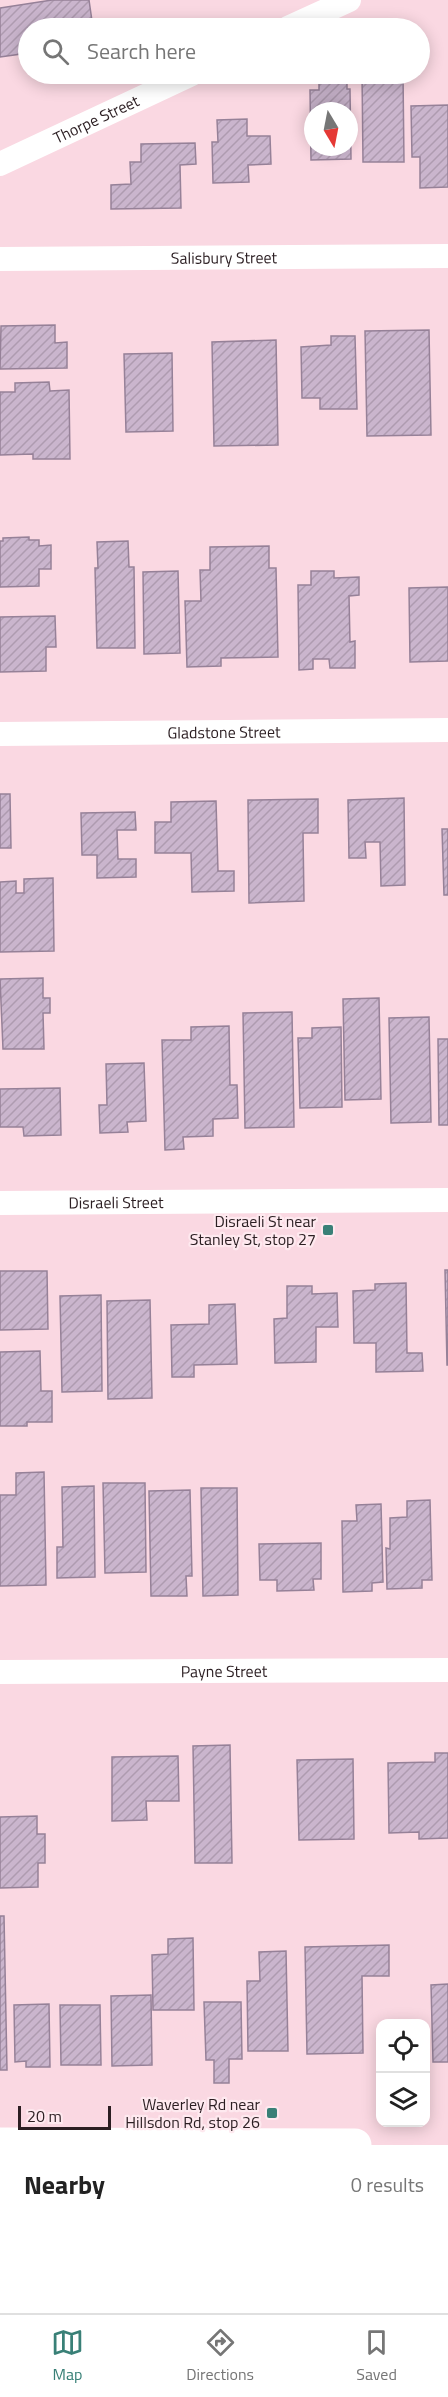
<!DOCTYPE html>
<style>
:root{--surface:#fff;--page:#f6f6f6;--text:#222;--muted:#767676;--line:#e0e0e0;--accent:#398077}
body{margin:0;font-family:"Titillium Web",sans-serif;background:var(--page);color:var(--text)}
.controls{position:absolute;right:18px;bottom:18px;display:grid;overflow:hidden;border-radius:12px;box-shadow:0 3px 15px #0003}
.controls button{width:54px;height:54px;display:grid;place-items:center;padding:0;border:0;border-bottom:2px solid var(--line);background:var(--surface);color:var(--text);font:30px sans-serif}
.compass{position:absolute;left:304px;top:102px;width:54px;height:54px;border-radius:50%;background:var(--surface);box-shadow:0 3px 15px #0003;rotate:170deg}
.scale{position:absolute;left:18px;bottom:15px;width:93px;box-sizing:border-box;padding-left:6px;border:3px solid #2b1e22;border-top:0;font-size:16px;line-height:21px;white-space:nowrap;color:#2b1e22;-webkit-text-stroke:4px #fee9ef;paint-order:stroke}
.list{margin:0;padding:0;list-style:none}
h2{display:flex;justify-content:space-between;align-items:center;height:78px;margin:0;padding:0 24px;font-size:26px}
h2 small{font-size:20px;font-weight:400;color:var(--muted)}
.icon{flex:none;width:33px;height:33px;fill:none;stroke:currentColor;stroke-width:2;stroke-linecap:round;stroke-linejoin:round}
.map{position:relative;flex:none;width:448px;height:2145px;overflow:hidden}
.search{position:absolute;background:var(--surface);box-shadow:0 3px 15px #0003;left:18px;right:18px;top:18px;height:66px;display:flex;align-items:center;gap:15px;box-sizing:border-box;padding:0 21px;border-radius:33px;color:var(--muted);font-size:22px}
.sheet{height:168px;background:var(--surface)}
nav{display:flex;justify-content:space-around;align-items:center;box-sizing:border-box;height:84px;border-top:2px solid var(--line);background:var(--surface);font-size:16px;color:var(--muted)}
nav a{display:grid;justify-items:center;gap:3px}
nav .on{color:var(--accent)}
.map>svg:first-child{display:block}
.building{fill:url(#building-hatch);stroke:#968198;stroke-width:1.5;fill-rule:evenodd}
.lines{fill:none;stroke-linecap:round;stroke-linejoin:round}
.street{stroke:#fff;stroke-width:24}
.secondary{stroke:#fff;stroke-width:33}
.poi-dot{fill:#398077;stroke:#fee9ef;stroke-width:2}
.labels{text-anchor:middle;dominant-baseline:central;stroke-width:4.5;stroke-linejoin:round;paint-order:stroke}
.street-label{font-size:16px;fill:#2b1e22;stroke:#fee9ef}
.poi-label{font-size:16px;fill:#2b1e22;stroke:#fee9ef;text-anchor:end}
</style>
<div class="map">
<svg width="448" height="2145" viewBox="0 0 448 2145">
<defs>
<pattern id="building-hatch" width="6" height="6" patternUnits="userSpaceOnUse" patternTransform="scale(1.5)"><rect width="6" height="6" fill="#cab5cd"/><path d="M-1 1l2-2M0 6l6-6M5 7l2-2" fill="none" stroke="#ae9bb0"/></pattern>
</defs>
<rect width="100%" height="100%" fill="#fad8e2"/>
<g class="building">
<path d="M52,0H89L93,28H28V53L0,57V8Z"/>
<path d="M362,74H403L404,162H363Z"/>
<path d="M347,76V89H350L351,159L311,160L310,90H319V77ZM313,111H349V147H313Z"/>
<path d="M448,105V187L420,188V157H412L411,106Z"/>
<path d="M247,119V136H270L271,164L248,165L249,182L213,183L212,142H218L217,120Z"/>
<path d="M195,143L196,164L180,165L181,208L111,209V185L131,184L130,162H141V144Z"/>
<path d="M55,325V343L67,342V368L0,369L1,326Z"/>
<path d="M429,330L431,435L367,436L365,331Z"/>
<path d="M331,336H355L357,409H320V398H302L301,347L331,345Z"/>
<path d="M276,340L278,445L214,446L212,342Z"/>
<path d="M172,353L173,431L126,432L124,354Z"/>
<path d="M49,382L50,391L69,390L70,459H33V454L0,455V392H15V383Z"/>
<path d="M29,537V540H39V546L51,545V569H39V586L0,587V541H3V538Z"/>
<path d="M128,541L129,567H134L135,648H97L95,568H98L97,542Z"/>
<path d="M269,546V568H276L278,657L221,658V666L187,667L185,601H201L200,570H210V547Z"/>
<path d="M178,571L180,653L144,654L143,572Z"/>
<path d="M311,571H334V578L359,577V595L349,596L350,642L355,641V668H330L329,659H313V669L299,670L298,585H311Z"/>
<path d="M448,587V661L410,662L409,588Z"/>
<path d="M55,616L56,647H46V671L0,672V617Z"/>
<path d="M0,794H10L11,848H0Z"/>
<path d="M404,798L405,885L381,886L380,842H365L366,858H349L348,800Z"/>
<path d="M318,799V833H303L304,901L249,903L248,800Z"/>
<path d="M216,801L218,871H234V891L192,892L191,853H155V822H171V802Z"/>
<path d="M135,812L136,830H117L118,859H136V877L97,878V855H82L81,813Z"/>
<path d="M442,829H448V895H444Z"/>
<path d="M53,878L54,951L0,952V882L16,881V893H24V879Z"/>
<path d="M43,978V998H50V1013H43L44,1049H3L0,979Z"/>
<path d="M379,998L381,1099L345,1100L343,999Z"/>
<path d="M292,1012L294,1127L245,1128L243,1013Z"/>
<path d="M429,1017L431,1122L391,1123L389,1018Z"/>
<path d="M229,1026L230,1085H237L238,1118L213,1119V1136L183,1137L184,1149L165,1150L162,1040H191V1027Z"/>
<path d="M341,1027L342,1107L300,1108L298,1038H312V1028Z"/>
<path d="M438,1039H448V1125H439Z"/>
<path d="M144,1063L146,1121L127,1122L128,1132L100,1133L99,1105H107L106,1064Z"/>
<path d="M60,1088L61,1135L24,1136L23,1127H0V1089Z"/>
<path d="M445,1270H448V1365H447Z"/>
<path d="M0,1271H47L48,1329L0,1330Z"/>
<path d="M406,1283L407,1353H422L423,1371L376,1372V1343H354L353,1291L375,1290V1284Z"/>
<path d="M287,1286H312V1294L337,1293L338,1327H316V1362L275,1363L274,1319L287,1318Z"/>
<path d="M101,1295L102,1391L62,1392L60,1296Z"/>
<path d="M150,1300L152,1398L108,1399L107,1301Z"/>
<path d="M235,1304L237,1364L194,1365V1377H172L171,1325L209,1324V1305Z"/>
<path d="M40,1351L41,1391H52V1422H27V1426H0V1352Z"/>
<path d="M44,1472L46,1585L0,1586V1495H16V1473Z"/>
<path d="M103,1483H145L146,1572L105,1573Z"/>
<path d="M94,1486L95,1577L57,1578V1547H63L62,1487Z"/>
<path d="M201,1488H237L238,1595L203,1596Z"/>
<path d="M190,1490L192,1576H186L187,1596H151L149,1491Z"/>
<path d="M430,1500L432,1580H422V1588L387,1589L386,1548L390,1549V1518L407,1517V1501Z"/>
<path d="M381,1504L383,1582L372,1583V1591L343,1592L342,1521H357L356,1505Z"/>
<path d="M321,1543V1579H313L314,1590L277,1591V1580H260L259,1544Z"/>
<path d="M230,1745L232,1863H195L193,1746Z"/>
<path d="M435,1753H448V1838L419,1839V1832L389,1833L388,1763L435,1762Z"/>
<path d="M178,1756L179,1801H146L147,1820L112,1821V1757Z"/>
<path d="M353,1759L354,1839L299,1840L297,1760Z"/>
<path d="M37,1816V1834H45V1863H38V1887L0,1888V1817Z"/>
<path d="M0,1916H4L7,2070H0Z"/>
<path d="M193,1938L194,2010H153L152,1955L168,1954V1939Z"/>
<path d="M389,1945V1976H362L363,2053L307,2054L305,1947Z"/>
<path d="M286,1951L288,2051H248L247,1981H260L259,1952Z"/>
<path d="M448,1984V2062H433L431,1985Z"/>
<path d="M151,1995L152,2065L112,2066L111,1996Z"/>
<path d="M204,2002H241L242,2059H229V2083H214V2060H206Z"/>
<path d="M49,2004L50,2067H26V2061L15,2062L14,2005Z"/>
<path d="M60,2005H100L101,2065H61Z"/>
</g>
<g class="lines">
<g class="street">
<path d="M288,28L349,0"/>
<path id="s1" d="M0,164L192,74"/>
<path id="s2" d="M0,259L448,256"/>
<path id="s3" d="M0,734L448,730"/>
<path id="s4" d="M0,1203L448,1200"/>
<path id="s5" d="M0,1672L448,1670"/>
</g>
<path class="secondary" d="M0,2144L355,2145"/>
</g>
<g class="poi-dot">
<rect x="322" y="1224" width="12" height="12" rx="3"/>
<rect x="266" y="2107" width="12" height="12" rx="3"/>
</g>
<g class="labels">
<g class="street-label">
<text stroke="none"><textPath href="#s1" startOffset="106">Thorpe Street</textPath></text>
<text stroke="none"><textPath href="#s2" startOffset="224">Salisbury Street</textPath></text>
<text stroke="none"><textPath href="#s3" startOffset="224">Gladstone Street</textPath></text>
<text stroke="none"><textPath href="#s4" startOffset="116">Disraeli Street</textPath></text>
<text stroke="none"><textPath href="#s5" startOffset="224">Payne Street</textPath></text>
</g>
<g class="poi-label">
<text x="316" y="1221">Disraeli St near<tspan x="316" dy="18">Stanley St, stop 27</tspan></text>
<text x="260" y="2104">Waverley Rd near<tspan x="260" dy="18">Hillsdon Rd, stop 26</tspan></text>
</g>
</g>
</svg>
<div class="controls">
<button><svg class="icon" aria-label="locate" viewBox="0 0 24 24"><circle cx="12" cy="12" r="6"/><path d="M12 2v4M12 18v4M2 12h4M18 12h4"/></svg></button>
<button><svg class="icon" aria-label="layers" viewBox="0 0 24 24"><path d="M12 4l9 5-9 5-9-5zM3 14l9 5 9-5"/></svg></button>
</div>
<svg class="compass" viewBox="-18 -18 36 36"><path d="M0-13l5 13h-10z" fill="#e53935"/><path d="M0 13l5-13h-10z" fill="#767676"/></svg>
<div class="scale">20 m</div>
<div class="search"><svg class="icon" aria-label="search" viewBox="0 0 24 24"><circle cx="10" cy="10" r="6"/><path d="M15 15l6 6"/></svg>Search here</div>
</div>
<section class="sheet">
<h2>Nearby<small>0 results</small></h2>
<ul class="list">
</ul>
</section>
<nav>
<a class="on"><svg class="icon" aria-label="map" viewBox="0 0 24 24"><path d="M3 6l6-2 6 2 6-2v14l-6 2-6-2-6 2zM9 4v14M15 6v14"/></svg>Map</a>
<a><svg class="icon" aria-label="directions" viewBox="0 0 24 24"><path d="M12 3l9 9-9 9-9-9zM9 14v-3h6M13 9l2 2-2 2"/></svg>Directions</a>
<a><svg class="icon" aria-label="saved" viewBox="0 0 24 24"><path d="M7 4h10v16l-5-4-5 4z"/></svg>Saved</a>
</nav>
